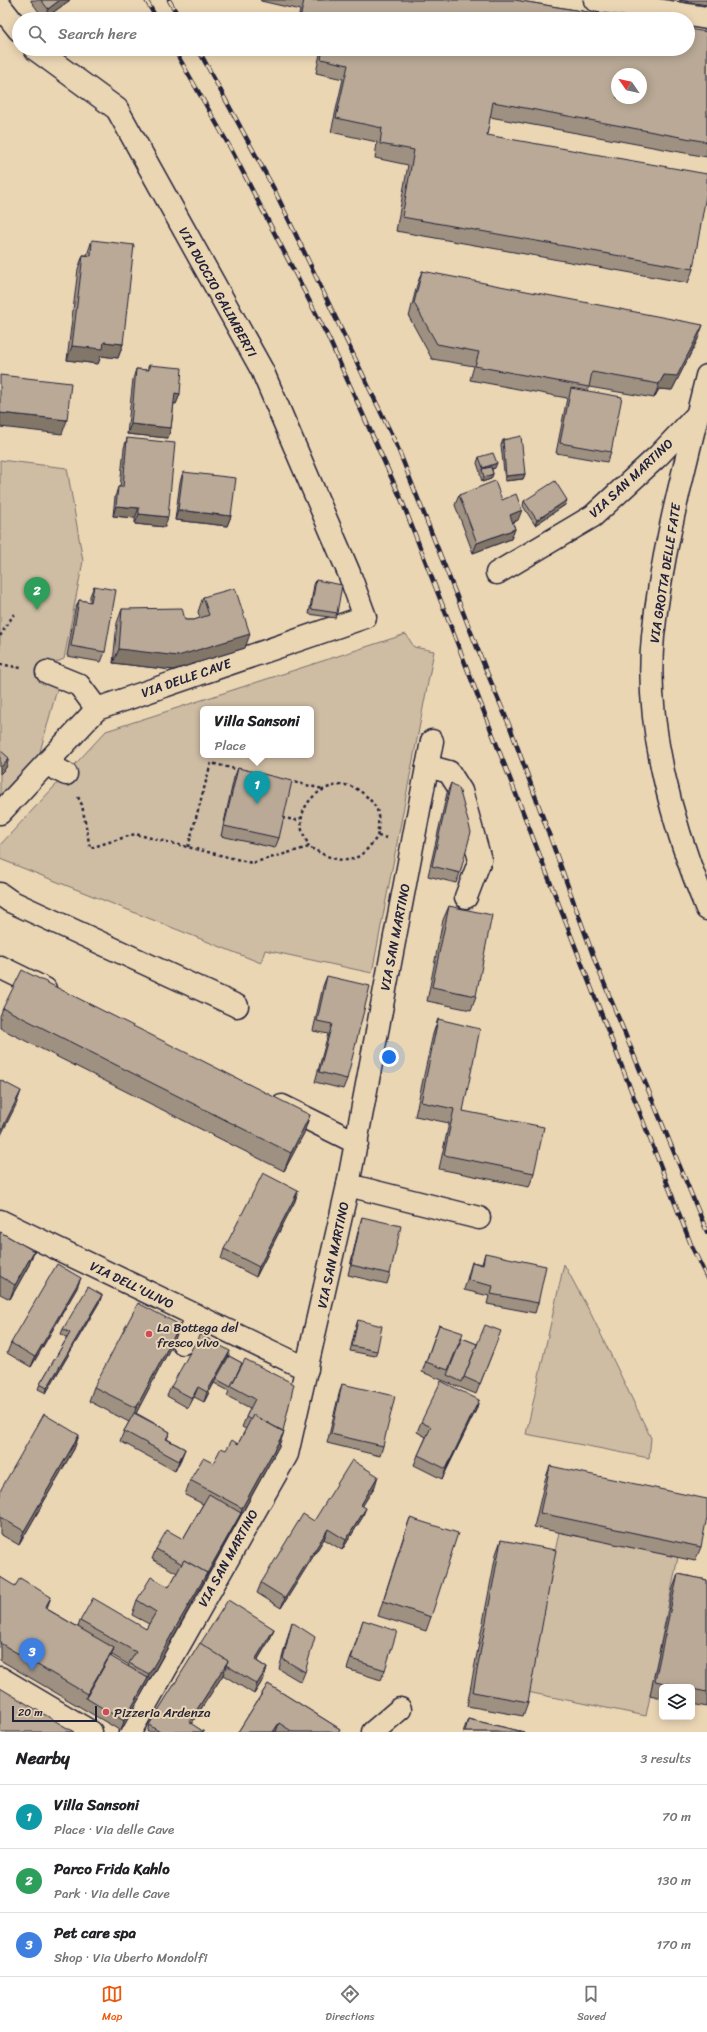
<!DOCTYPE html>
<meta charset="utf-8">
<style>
:root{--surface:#fff;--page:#f2f2f2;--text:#202124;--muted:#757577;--line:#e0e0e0;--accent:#ea580c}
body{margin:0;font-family:Sriracha,sans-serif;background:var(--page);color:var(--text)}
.controls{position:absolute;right:12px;bottom:12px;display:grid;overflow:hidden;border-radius:6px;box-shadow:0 2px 10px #0003}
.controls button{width:36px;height:36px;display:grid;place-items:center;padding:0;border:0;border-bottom:1px solid var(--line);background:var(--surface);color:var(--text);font:20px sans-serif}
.compass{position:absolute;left:611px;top:68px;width:36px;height:36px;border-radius:50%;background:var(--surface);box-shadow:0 2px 10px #0003;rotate:304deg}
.scale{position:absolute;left:12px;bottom:10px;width:85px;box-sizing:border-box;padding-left:4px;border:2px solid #22223b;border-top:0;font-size:11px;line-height:14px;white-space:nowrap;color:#22223b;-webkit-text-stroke:3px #ebd6b4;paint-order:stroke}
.you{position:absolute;left:389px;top:1057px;width:14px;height:14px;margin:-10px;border:3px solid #fff;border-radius:50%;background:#1a73e8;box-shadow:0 0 0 6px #1a73e833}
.badge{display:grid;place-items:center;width:26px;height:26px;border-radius:50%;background:var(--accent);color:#fff;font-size:13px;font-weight:700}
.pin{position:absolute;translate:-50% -33px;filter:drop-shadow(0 1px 2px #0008)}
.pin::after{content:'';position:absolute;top:21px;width:14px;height:12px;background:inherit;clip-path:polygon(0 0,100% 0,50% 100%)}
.popup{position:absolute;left:200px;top:706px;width:114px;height:52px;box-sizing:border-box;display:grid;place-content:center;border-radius:6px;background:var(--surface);filter:drop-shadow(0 1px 3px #0005);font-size:13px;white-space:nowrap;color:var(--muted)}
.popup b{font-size:15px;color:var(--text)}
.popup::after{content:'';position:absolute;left:50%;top:100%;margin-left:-8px;border:8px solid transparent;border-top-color:var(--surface)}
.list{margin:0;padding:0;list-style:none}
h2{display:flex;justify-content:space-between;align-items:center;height:52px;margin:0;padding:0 16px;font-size:17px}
h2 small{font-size:13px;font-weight:400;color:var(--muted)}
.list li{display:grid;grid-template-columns:26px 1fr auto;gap:12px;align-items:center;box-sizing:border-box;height:64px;padding:0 16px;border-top:1px solid var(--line)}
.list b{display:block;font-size:15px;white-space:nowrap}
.list p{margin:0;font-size:13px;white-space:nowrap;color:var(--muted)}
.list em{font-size:13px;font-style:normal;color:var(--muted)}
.icon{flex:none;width:22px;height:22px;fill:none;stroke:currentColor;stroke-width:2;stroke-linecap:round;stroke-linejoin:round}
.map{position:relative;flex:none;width:707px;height:1732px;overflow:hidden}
.search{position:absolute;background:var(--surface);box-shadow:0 2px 10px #0003;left:12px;right:12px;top:12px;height:44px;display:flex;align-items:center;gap:10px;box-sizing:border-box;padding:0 14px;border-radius:22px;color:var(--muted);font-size:15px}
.sheet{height:244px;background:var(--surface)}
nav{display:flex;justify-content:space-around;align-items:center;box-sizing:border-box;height:56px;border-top:1px solid var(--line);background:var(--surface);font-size:11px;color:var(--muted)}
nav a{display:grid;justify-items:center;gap:2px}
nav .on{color:var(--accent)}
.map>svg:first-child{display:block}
.green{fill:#cebca3;stroke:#786f6f;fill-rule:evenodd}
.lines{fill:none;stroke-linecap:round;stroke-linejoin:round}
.minor-casing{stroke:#22223b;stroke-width:25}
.major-casing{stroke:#22223b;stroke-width:25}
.path{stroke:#22223b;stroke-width:2.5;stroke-dasharray:3 3;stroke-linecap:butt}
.minor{stroke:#ebd6b4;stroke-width:22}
.major{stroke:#ebd6b4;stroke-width:22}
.rail-casing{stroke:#22223b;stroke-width:4.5}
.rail{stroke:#ebd6b4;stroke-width:3;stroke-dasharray:9;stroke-linecap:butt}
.wall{fill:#9f9181;stroke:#22223b;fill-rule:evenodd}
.shaded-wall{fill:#827669;stroke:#22223b}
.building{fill:#b9a996;stroke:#22223b;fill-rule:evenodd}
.poi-dot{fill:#d1495b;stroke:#ebd6b4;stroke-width:1.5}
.labels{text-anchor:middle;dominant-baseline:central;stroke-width:4;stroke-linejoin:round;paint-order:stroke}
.street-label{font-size:13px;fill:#22223b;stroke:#ebd6b4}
.poi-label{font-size:13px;fill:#22223b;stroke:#ebd6b4;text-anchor:start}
</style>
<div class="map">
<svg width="707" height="1732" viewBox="0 0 707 1732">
<rect width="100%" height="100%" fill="#ebd6b4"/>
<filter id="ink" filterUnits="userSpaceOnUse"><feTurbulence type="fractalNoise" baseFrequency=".025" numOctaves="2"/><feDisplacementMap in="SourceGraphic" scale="8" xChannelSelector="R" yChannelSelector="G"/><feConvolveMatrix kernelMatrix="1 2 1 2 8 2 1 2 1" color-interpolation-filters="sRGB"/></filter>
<g filter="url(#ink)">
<g class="green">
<path d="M0,460L67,468L83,561L64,659L54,663L49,682L57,689L37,763L0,799Z"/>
<path d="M406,634L414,647L434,651L372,973L265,950L261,963L0,859V845L106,731ZM203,709H311V755H203Z"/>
<path d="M564,1264L592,1316L651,1438L649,1458L526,1434Z"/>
<path d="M559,1532L678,1557L646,1716L527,1692Z"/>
</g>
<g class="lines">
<g class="minor-casing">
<g id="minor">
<path d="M595,0L707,18"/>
<path d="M0,6L19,30"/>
<path d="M707,376C686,462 662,548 653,636C644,725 673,828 707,909"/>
<path d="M497,573L593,516L658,456L697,415"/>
<path d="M47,672L79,685L97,709"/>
<path d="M47,764L66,774"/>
<path d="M427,766L449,772L461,791L480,860L466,897"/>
<path d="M0,813L97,709L365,617L349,573L262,370L117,109L35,49"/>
<path d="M0,894L10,901L237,1006"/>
<path d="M0,967L45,989"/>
<path d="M282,1106L357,1143"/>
<path d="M348,1185L479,1218"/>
<path d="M0,1221L307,1369"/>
<path d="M183,1343L198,1317"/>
<path d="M130,1732L287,1454L348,1185L432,741"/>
<path d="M373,1732L400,1709"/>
</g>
</g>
<g class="major-casing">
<path id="major" d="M0,1678L91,1732"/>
</g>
<g class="path">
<path d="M0,636L14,614"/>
<path d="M0,664L21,668"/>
<path d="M289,781L323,789"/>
<path d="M78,797L82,805L90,848L135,834L252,863L309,847C330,858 350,870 369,847C373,842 378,838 378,831C378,826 379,815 377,810C372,799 356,785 344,785C320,784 297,805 302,830C303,835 307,841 309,847"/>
<path d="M282,818L296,820L301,818"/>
<path d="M378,836L387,838"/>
<path d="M188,847L211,763L239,770"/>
</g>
<use href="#minor" class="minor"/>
<use href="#major" class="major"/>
<g class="rail-casing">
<g id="rail">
<path d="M146,0L157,19"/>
<path d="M169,0L180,19"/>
<path d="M174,49L231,149L328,337L402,501L692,1247L707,1278"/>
<path d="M198,49L273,187L397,446L486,670L510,727L597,966L707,1232"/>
</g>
</g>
<use href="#rail" class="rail"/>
</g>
<g class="wall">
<path d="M31,0H70L44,19L31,1Z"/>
<path d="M260,0H515L630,19H298L300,10L261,1Z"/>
<path d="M679,0H707V5Z"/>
<path d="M707,32V157L490,117L487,135L693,269L688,283L396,231L408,165L375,158L377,142L331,132L343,79L316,73L321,49H688Z"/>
<path d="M92,240L123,344L118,358L101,356L98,364L67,360L78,269L83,255H87Z"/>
<path d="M422,271L698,339L672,390L659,389L654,398L589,387L587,391L611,452L607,462L556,453L567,398L470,380L474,366L432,359L409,317L417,285Z"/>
<path d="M149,365L180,394L176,404L174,403L171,428L168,438L127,434L133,379L136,369L147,370Z"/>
<path d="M127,438L165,527L135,524V518L113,516L115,497L118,487H120L124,448Z"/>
<path d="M503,440L525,474L523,479L505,481L501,445Z"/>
<path d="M479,457L495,468L492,469L493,474L491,479L482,482L480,474V472L477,463Z"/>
<path d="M183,472L231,516L227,526L175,520L180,482Z"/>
<path d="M459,495L502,500L518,520L513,523L515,529L511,539L473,553L455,505Z"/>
<path d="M524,501L565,505L535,525L523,506Z"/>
<path d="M316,580L337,613L335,618L309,614L314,585Z"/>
<path d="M94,586L105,652L101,662L67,656L75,610L79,600L90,602V596Z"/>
<path d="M203,597L245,648L173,670L113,663L117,623L122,609L185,620H194L200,618L198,612Z"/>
<path d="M238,768L279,838L275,848L221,836L234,778Z"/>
<path d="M451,783L460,873L456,883L428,876L447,793Z"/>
<path d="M449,906L476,996L471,1010L427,1001L443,920Z"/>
<path d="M327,976L347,1079L343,1089L315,1082L328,1034L313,1031L323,986Z"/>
<path d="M3,1008L304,1133L284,1171L0,1028V1016Z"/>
<path d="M438,1019L463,1111L534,1173L529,1187L439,1169L449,1123L415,1116L433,1034Z"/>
<path d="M298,1191L295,1201L256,1277L221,1259L224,1249Z"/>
<path d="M362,1217L390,1274L387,1284L348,1275L359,1227Z"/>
<path d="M0,1232L34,1251L29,1265L10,1299L0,1294Z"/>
<path d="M485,1253L538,1303L535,1313L487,1304L489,1296L464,1290L469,1272L472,1262L482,1264Z"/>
<path d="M77,1288L31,1367L7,1353L11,1343Z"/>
<path d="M100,1301L46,1393L38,1389L40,1384L67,1338L61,1334L63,1329Z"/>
<path d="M358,1320L377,1351L375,1356L350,1351L356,1326Z"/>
<path d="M180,1325L175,1339L136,1413L170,1432L167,1439L185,1449L181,1459L175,1471L120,1441L124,1431L129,1422L89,1401L94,1387Z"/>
<path d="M439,1325L462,1338L477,1344L497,1341L476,1394L422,1372Z"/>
<path d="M229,1356L242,1363L279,1446L202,1587L121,1731L0,1660V1577L47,1609L78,1627L80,1621L146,1629L149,1624L132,1615L137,1600L169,1587L177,1573L152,1559L156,1549L183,1539L203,1504L185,1495L190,1480L213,1463L226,1450L238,1444L246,1429L242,1427L250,1408L227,1396L229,1391L214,1383L204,1402L194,1397L188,1408L167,1396L171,1387ZM112,1655L129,1665L128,1667L111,1657Z"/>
<path d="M342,1384L383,1446L380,1456L327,1443L339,1394Z"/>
<path d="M479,1400L476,1410L442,1479L414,1465L418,1455L426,1437L417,1432L421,1422Z"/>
<path d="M79,1435L74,1449L19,1545L0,1534V1491Z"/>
<path d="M550,1466L701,1547L695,1561L534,1527L545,1480Z"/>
<path d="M375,1486L362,1506V1518L342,1550L324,1539L281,1608L257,1593L261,1583L314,1521Z"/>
<path d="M410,1518L431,1617L426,1631L378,1616L405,1532Z"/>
<path d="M501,1540L528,1702L523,1716L467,1706L496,1554Z"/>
<path d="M678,1574L707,1580V1707L692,1704V1687H662V1698L650,1695L673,1588Z"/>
<path d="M363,1620L385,1670L381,1680L347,1669Z"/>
<path d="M292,1622L305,1672L301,1682L279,1669L289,1632Z"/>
<path d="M274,1629L270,1639L257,1661L267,1668L264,1678L254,1694L223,1675L191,1724L204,1732H147L149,1725L200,1644Z"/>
<path d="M268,1684L340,1729L338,1732H238Z"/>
<path d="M468,1719L524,1732H463Z"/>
</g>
<g class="shaded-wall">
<path d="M60,0H70L44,19L48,9Z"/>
<path d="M703,325L698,339L672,390L659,389L654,398L659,384L664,375Z"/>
<path d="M104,342L123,344L118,358L101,356L98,364L67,360L72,346Z"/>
<path d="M175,393L180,394L176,404L171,403Z"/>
<path d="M0,413L67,420L62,434L0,427Z"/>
<path d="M131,424L171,428L168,438L127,434Z"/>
<path d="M497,463L495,468L483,472L482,470L483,468Z"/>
<path d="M493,474L491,479L482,482L484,477Z"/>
<path d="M525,474L523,479L505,481L506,476Z"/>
<path d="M567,500L565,505L535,525L537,520Z"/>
<path d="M116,506L139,508L135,518L113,516Z"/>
<path d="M178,510L231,516L227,526L175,520Z"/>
<path d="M522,510L518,520L507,525L510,515Z"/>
<path d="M139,514L168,517L165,527L135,524Z"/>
<path d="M515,529L511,539L473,553L477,543Z"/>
<path d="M250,634L245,648L173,670L113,663L119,649Z"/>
<path d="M9,758L6,768L0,774V768Z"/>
<path d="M21,1091L16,1105L0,1137V1134L1,1131Z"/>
<path d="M310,1115L304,1133L284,1171L291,1153Z"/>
<path d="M298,1191L295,1201L256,1277L259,1267Z"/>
<path d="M34,1251L29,1265L10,1299L15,1285Z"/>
<path d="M81,1278L77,1288L31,1367L35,1357Z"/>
<path d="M102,1295L100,1301L46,1393L47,1388Z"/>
<path d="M180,1325L175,1339L131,1423L136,1408Z"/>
<path d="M230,1351L227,1361L216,1379L214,1383L204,1402L207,1392Z"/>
<path d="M198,1387L194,1397L188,1408L192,1398Z"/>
<path d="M479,1400L476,1410L442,1479L446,1469Z"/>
<path d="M284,1432L279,1446L237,1522L121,1731L124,1721L148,1678L149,1674L241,1513L242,1508Z"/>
<path d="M79,1435L74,1449L19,1545L24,1531Z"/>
<path d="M185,1449L181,1459L175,1471L179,1461Z"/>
<path d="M378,1476L375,1486L357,1515L361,1505Z"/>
<path d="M366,1508L362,1518L342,1550L346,1540Z"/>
<path d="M328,1529L324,1539L281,1608L285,1598Z"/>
<path d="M51,1597L46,1611L45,1608Z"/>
<path d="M274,1629L270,1639L251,1670L255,1660Z"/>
<path d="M114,1648L109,1663L86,1698L87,1694Z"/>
<path d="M228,1661L223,1675L186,1732L189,1722Z"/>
<path d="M267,1668L264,1678L254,1694L257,1684Z"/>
<path d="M279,1723L276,1732H273Z"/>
</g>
<g class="building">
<path d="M41,0H60L48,9Z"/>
<path d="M304,0H515L630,19H300Z"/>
<path d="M688,29L707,32V142L493,102L487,135L707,174V190L693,269L402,217L414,150L380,144L382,128L336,118L348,65L321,59L323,49H688ZM617,74H641V98H617Z"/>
<path d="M92,240L134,245L123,344L104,342L103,349L72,346L83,255L91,256Z"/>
<path d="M422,271L703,325L677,376L664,375L659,384L592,372L589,387L475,366L479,352L437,344L414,303Z"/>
<path d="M149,365L182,368L180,394L175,393L171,428L131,424L136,369L149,370Z"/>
<path d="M0,375L71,383L67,420L0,413Z"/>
<path d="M571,388L622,397L611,452L560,443Z"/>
<path d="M521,436L525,474L506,476L503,440Z"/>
<path d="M127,438L175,443L168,517L139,514V508L116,506L118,487H123Z"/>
<path d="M493,453L497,463L483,468L479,457Z"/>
<path d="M491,467L493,474L484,477L482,469Z"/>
<path d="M183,472L236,478L231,516L178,510Z"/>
<path d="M495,481L502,500L516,494L522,510L510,515L515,529L477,543L459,495Z"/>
<path d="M555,481L567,500L537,520L524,501Z"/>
<path d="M316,580L342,585L337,613L311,609Z"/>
<path d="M94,586L116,590L105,652L71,646L79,600L91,602Z"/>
<path d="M235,588L250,634L178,656L119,649L122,609L182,608L185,620H194L209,615L203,597Z"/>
<path d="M0,750L9,758L0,768Z"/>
<path d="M238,768L292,781L279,838L224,826Z"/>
<path d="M451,783L459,788L471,832L460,873L432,866Z"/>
<path d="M449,906L492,915L476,996L432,987Z"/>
<path d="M22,970L310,1115L291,1153L3,1008Z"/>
<path d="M327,976L370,986L347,1079L319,1072L332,1024L317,1021Z"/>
<path d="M438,1019L480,1029L463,1111L544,1127L534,1173L444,1155L454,1109L421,1102Z"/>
<path d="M0,1080L21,1091L1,1131H0Z"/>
<path d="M263,1173L298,1191L259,1267L224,1249Z"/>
<path d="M362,1217L401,1226L390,1274L351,1265Z"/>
<path d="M0,1232L34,1251L15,1285L0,1276Z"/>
<path d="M485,1253L546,1266L538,1303L491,1294L493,1286L468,1280L472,1262L483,1265Z"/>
<path d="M57,1264L81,1278L35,1357L11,1343Z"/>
<path d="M88,1287L102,1295L47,1388L40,1384L70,1333L63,1329Z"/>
<path d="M138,1303L180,1325L136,1408L94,1387Z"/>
<path d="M358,1320L382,1326L377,1351L352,1346Z"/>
<path d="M439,1325L463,1333L448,1370L426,1362Z"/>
<path d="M485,1325L501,1331L480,1384L464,1377Z"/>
<path d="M200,1334L230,1351L207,1392L198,1387L192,1398L171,1387Z"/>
<path d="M462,1338L477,1344L462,1382L447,1375Z"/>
<path d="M229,1356L242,1363L231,1386V1387L216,1379Z"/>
<path d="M245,1359L294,1384L283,1431L253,1415L251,1420L246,1417L255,1399L231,1386Z"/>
<path d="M441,1381L479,1400L446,1469L418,1455L431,1427L421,1422Z"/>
<path d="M342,1384L395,1396L383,1446L331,1434Z"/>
<path d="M134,1413L170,1432L166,1439L185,1449L179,1461L124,1431Z"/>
<path d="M44,1414L79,1435L24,1531L0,1517V1491Z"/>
<path d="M253,1415L284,1432L242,1508L190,1480L203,1458L213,1463L221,1448L226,1450L232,1440L238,1444Z"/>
<path d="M352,1460L378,1476L361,1505L366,1508L346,1540L328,1529L285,1598L261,1583L303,1514L314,1521Z"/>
<path d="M550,1466L707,1499V1517L701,1547L540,1513Z"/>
<path d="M209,1494L241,1513L205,1577L207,1573L184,1560L182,1564L156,1549L167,1530L183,1539Z"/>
<path d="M410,1518L458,1533L431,1617L383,1601Z"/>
<path d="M501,1540L556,1550L528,1702L473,1692Z"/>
<path d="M184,1560L207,1573L149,1674L129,1663L136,1652L80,1621L93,1598L146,1629L156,1612L137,1600L151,1577L169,1587Z"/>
<path d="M678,1574L707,1580V1692L692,1689V1687H684L655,1681Z"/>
<path d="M0,1577L15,1586L20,1578L51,1597L45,1608L114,1648L87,1694L0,1643Z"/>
<path d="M228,1600L274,1629L255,1660L267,1668L257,1684L226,1665L228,1661L200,1644Z"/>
<path d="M363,1620L397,1631L385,1670L351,1659Z"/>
<path d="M292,1622L315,1637L305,1672L283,1659Z"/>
<path d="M200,1643L228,1661L189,1722L204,1732H160L149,1725Z"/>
<path d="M110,1656L148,1678L124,1721L86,1698Z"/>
<path d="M268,1684L340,1729L338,1732H293L279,1723L273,1732H238Z"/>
<path d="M0,1688L74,1732H0Z"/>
<path d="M468,1719L524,1732H465Z"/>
</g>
</g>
<g class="poi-dot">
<circle cx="149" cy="1334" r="4"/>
<circle cx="106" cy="1712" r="4"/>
</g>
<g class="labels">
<g class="street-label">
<text transform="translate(218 292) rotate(61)">VIA DUCCIO GALIMBERTI</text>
<text transform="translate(631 478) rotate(-43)">VIA SAN MARTINO</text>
<text transform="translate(665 573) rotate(-81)">VIA GROTTA DELLE FATE</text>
<text transform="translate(186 678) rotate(-19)">VIA DELLE CAVE</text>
<text transform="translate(395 937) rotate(-79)">VIA SAN MARTINO</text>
<text transform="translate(333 1255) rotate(-78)">VIA SAN MARTINO</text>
<text transform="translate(132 1285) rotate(26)">VIA DELL'ULIVO</text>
<text transform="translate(228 1558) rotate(-61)">VIA SAN MARTINO</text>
</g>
<g class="poi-label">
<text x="157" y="1327">La Bottega del<tspan x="157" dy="15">fresco vivo</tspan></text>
<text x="114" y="1712">Pizzeria Ardenza</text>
</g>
</g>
</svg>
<div class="controls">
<button><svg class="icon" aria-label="layers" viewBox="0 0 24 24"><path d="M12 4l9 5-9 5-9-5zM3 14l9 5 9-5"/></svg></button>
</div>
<svg class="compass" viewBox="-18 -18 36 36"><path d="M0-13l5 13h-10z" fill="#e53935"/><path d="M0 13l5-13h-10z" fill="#757577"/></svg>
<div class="scale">20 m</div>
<div class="you"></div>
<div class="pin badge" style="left:257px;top:804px;background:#0f9aa8">1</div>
<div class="popup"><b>Villa Sansoni</b>Place</div>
<div class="pin badge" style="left:37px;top:610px;background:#2e9e5b">2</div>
<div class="pin badge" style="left:32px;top:1671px;background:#3f7fe0">3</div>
<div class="search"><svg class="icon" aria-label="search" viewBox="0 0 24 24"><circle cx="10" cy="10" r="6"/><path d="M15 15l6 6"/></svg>Search here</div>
</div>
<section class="sheet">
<h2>Nearby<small>3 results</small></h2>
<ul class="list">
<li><span class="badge" style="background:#0f9aa8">1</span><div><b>Villa Sansoni</b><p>Place · Via delle Cave</p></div><em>70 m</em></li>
<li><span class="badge" style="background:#2e9e5b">2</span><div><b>Parco Frida Kahlo</b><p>Park · Via delle Cave</p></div><em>130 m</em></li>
<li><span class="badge" style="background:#3f7fe0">3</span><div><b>Pet care spa</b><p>Shop · Via Uberto Mondolfi</p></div><em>170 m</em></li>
</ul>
</section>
<nav>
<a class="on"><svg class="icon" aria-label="map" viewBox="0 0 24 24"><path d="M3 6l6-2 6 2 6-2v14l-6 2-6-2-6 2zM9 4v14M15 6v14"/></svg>Map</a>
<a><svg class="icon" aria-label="directions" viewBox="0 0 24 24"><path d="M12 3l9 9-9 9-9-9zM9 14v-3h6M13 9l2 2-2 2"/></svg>Directions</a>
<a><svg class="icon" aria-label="saved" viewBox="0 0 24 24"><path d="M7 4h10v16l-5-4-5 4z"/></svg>Saved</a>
</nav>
